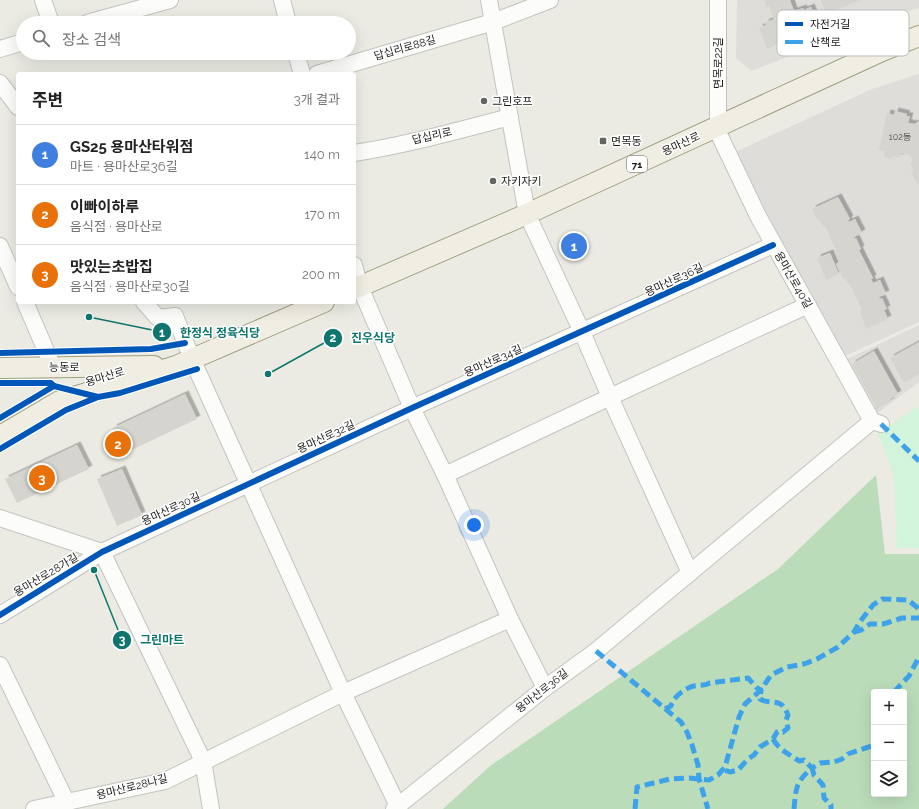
<!DOCTYPE html>
<html lang="ko">
<meta charset="utf-8">
<style>
:root{--surface:#fff;--page:#f6f6f6;--text:#222;--muted:#767676;--line:#e0e0e0;--accent:#b45309}
body{margin:0;font-family:Raleway,"Noto Sans KR",sans-serif;background:var(--page);color:var(--text)}
.controls{position:absolute;right:12px;bottom:12px;display:grid;overflow:hidden;border-radius:4px;box-shadow:0 4px 16px #0002}
.controls button{width:36px;height:36px;display:grid;place-items:center;padding:0;border:0;border-bottom:1px solid var(--line);background:var(--surface);color:var(--text);font:20px sans-serif}
.you{position:absolute;left:474px;top:525px;width:14px;height:14px;margin:-10px;border:3px solid #fff;border-radius:50%;background:#1a73e8;box-shadow:0 0 0 6px #1a73e833}
.badge{display:grid;place-items:center;width:26px;height:26px;border-radius:50%;background:var(--accent);color:#fff;font-size:13px;font-weight:700}
.pin{position:absolute;translate:-50% -50%;border:2px solid #fff;box-shadow:0 1px 4px #0006}
.list{margin:0;padding:0;list-style:none}
h2{display:flex;justify-content:space-between;align-items:center;height:52px;margin:0;padding:0 16px;font-size:17px}
h2 small{font-size:13px;font-weight:400;color:var(--muted)}
.list li{display:grid;grid-template-columns:26px 1fr auto;gap:12px;align-items:center;box-sizing:border-box;height:60px;padding:0 16px;border-top:1px solid var(--line)}
.list b{display:block;font-size:15px;white-space:nowrap}
.list p{margin:0;font-size:13px;white-space:nowrap;color:var(--muted)}
.list em{font-size:13px;font-style:normal;color:var(--muted)}
.icon{flex:none;width:22px;height:22px;fill:none;stroke:currentColor;stroke-width:2;stroke-linecap:round;stroke-linejoin:round}
.map{position:relative;flex:none;width:919px;height:809px;overflow:hidden}
.search{position:absolute;background:var(--surface);box-shadow:0 4px 16px #0002;left:16px;top:16px;width:340px;height:44px;display:flex;align-items:center;gap:10px;box-sizing:border-box;padding:0 14px;border-radius:22px;color:var(--muted);font-size:15px}
.panel{position:absolute;background:var(--surface);box-shadow:0 4px 16px #0002;left:16px;top:72px;width:340px;height:232px;border-radius:4px}
.map>svg:first-child{display:block}
.residential{fill:#deddda}
.forest{fill:#bbdcb9;fill-rule:evenodd}
.park{fill:#d1f4db}
.building{fill:#d5d4cf;filter:url(#shadow)}
.lines{fill:none;stroke-linecap:round;stroke-linejoin:round}
.minor-casing{stroke:#c3c3c0;stroke-width:18}
.major-casing{stroke:#a1a081;stroke-width:22}
.minor{stroke:#fcfcfb;stroke-width:16}
.major{stroke:#f0eee3;stroke-width:20}
.quiet{stroke:#3da2ea;stroke-width:5;stroke-dasharray:10 5;stroke-linecap:butt}
.cycleway-casing{stroke:#fff;stroke-width:8}
.cycleway{stroke:#0057b8;stroke-width:6}
.poi-dot{fill:#646462;stroke:#fff;stroke-width:1.5}
.labels{text-anchor:middle;dominant-baseline:central;stroke-width:3;stroke-linejoin:round;paint-order:stroke}
.number-label{font-size:9px;fill:#4b4b4a}
.shield{fill:#fff;stroke:#606060;stroke-width:1}
.shield-label{font-size:10px;font-weight:bold;fill:#1c1c1c}
.street-label{font-size:11px;fill:#1c1c1c;stroke:#fff}
.poi-label{font-size:11px;fill:#1c1c1c;stroke:#fff;text-anchor:start}
.key{fill:#fff;stroke:#bbb;stroke-width:1}
.key-label{font-size:11px;fill:#1c1c1c}
.leader{fill:none;stroke:#0f766e;stroke-width:1.5}
.callout-dot{fill:#0f766e;stroke:#fff;stroke-width:1.5}
.mark-label{font-size:12px;text-anchor:middle;font-weight:bold;fill:#fff}
.callout-label{font-size:12px;text-anchor:middle;font-weight:bold;fill:#0f766e;stroke:#fff;stroke-width:3;stroke-linejoin:round;paint-order:stroke}
</style>
<div class="map">
<svg width="919" height="809" viewBox="0 0 919 809">
<defs>
<filter id="shadow"><feDropShadow dx="3.5" dy="-3.5" stdDeviation="0" flood-color="#0004"/></filter>
</defs>
<rect width="100%" height="100%" fill="#ebebe4"/>
<g class="residential">
<path d="M737,0H919V8L902,13L751,71L736,58Z"/>
<path d="M919,74V322L843,357L731,154L872,89Z"/>
<path d="M919,325V382L875,415L845,360Z"/>
</g>
<path class="forest" d="M876,475L885,554H919V809H443L490,766L778,569ZM874,692H904V794H874Z"/>
<path class="park" d="M919,406V548H897L894,477L878,433Z"/>
<g class="building">
<path d="M764,0H790L794,11L803,8L804,10L811,7L820,29L812,32L811,29L773,44L774,46L767,49L759,28L766,25L765,23L774,19L769,6L767,7Z"/>
<path d="M821,0H860L826,14Z"/>
<path d="M895,111L907,114L906,116H910L908,123L915,124L919,121V183L917,184L911,172L914,171L910,163L913,161L910,155L901,153L900,158L893,156L892,159L884,157L885,151L879,150L887,113L894,115Z"/>
<path d="M838,197L850,219L848,220L849,222L855,219L862,233L854,237L855,239L856,238L861,249L859,250L873,278L871,279L873,283L880,280L886,294L879,297L880,299L882,298L887,309L884,310L888,319L866,329L860,311L862,310L850,284L849,285L845,278L843,279L836,264L839,262L834,251L836,250L825,226L823,227L819,219H817L812,209Z"/>
<path d="M830,253L839,274L826,280L817,258Z"/>
<path d="M919,342V374L904,383L890,358Z"/>
<path d="M874,351L898,394L890,399L891,401L877,409L852,364Z"/>
<path d="M185,394L197,419L125,453L113,428Z"/>
<path d="M77,445L89,469L17,503L5,479Z"/>
<path d="M122,469L142,515L117,526L97,479Z"/>
</g>
<g class="lines">
<g class="minor-casing">
<g id="minor">
<path d="M43,0L51,23"/>
<path d="M282,0L288,23"/>
<path d="M489,0L527,214L582,332L610,397L690,573"/>
<path d="M87,23L170,0"/>
<path d="M0,49L23,42"/>
<path d="M296,53L302,74"/>
<path d="M317,74L493,22L550,0"/>
<path d="M0,83L18,107"/>
<path d="M718,126V0"/>
<path d="M716,128L758,216L872,421L881,424"/>
<path d="M354,153C407,145 459,130 510,117"/>
<path d="M0,246L18,287"/>
<path d="M354,265L360,287L412,408L445,475L510,619L545,688"/>
<path d="M25,302L53,367"/>
<path d="M144,302L158,318L175,316L192,359L343,693L398,806"/>
<path d="M445,475L610,397L808,305"/>
<path d="M0,518L102,552L203,761L211,809"/>
<path d="M0,615L102,552L412,408L773,245"/>
<path d="M0,665L67,803"/>
<path d="M34,809L165,781L343,693L510,619"/>
<path d="M394,809L545,688L596,651L872,421"/>
</g>
</g>
<g class="major-casing">
<g id="major">
<path d="M354,289L527,214L882,51L919,36"/>
<path d="M0,368L154,366"/>
<path d="M0,436L60,401L176,366L324,302"/>
</g>
</g>
<use href="#minor" class="minor"/>
<use href="#major" class="major"/>
<g class="quiet">
<path d="M881,424L919,461"/>
<path d="M854,632L861,630L870,624H883L902,618H919"/>
<path d="M596,651L681,722L687,732L692,745L698,765L699,779L708,809"/>
<path d="M894,692L909,676L919,657"/>
<path d="M665,709L671,706C673,697 685,688 694,686C700,685 704,686 710,683L748,678L757,688L761,690L760,699C773,706 781,696 788,715L786,720L788,728L783,732L779,731L777,732L773,739L760,747L754,755L748,759L738,770L730,772L724,770"/>
<path d="M773,739C779,750 789,754 799,761L804,760L812,768L820,763L834,762L842,759L848,754L874,745"/>
<path d="M635,809L637,787L670,779L689,778L709,780L718,775L725,767L739,717L745,704L761,690L771,675L787,667L804,664L817,659L838,647L854,632L859,623L873,605L882,599L908,600L919,609"/>
<path d="M794,809C796,788 795,783 812,768L814,775L823,785L824,798L831,805V809"/>
</g>
<g class="cycleway-casing">
<g id="cycleway">
<path d="M0,353L151,349L185,343"/>
<path d="M0,383H51L54,386L98,397"/>
<path d="M0,418L54,386"/>
<path d="M0,449L66,410L98,397L120,393L197,369"/>
<path d="M0,615L102,552L412,408L773,245"/>
</g>
</g>
<use href="#cycleway" class="cycleway"/>
</g>
<g class="poi-dot">
<circle cx="484" cy="101" r="4"/>
<rect x="599" y="137" width="8" height="8" rx="2"/>
<circle cx="493" cy="181" r="4"/>
</g>
<g class="labels">
<g class="number-label">
<text x="900" y="137">102동</text>
</g>
<rect class="shield" x="627" y="156" width="20" height="16" rx="3"/>
<g class="shield-label">
<text x="637" y="164">71</text>
</g>
<g class="street-label">
<text transform="translate(405 48) rotate(-16)">답십리로88길</text>
<text transform="translate(718 63) rotate(-90)">면목로22길</text>
<text transform="translate(432 136) rotate(-13)">답십리로</text>
<text transform="translate(681 144) rotate(-25)">용마산로</text>
<text transform="translate(674 280) rotate(-25)">용마산로36길</text>
<text transform="translate(793 280) rotate(60)">용마산로40길</text>
<text transform="translate(493 361) rotate(-24)">용마산로34길</text>
<text x="64" y="367">능동로</text>
<text transform="translate(105 377) rotate(-17)">용마산로</text>
<text transform="translate(326 437) rotate(-25)">용마산로32길</text>
<text transform="translate(171 509) rotate(-25)">용마산로30길</text>
<text transform="translate(46 575) rotate(-31)">용마산로28가길</text>
<text transform="translate(542 691) rotate(-38)">용마산로36길</text>
<text transform="translate(132 787) rotate(-14)">용마산로28나길</text>
</g>
<g class="poi-label">
<text x="492" y="101">그린호프</text>
<text x="611" y="141">면목동</text>
<text x="501" y="181">자키자키</text>
</g>
</g>
<rect x="777" y="10" width="132" height="46" rx="6" class="key"/>
<rect x="785" y="22" width="18" height="4" fill="#0057b8"/>
<rect x="785" y="40" width="18" height="4" fill="#3da2ea"/>
<g class="key-label">
<text x="810" y="28">자전거길</text>
<text x="810" y="46">산책로</text>
</g>
<path class="leader" d="M89 317L162 332M268 374L333 338M94 570L122 640"/>
<g class="callout-dot">
<circle cx="89" cy="317" r="4"/>
<circle cx="268" cy="374" r="4"/>
<circle cx="94" cy="570" r="4"/>
<circle cx="162" cy="332" r="10"/>
<circle cx="333" cy="338" r="10"/>
<circle cx="122" cy="640" r="10"/>
</g>
<g class="mark-label">
<text x="162" y="337">1</text>
<text x="333" y="342">2</text>
<text x="122" y="644">3</text>
</g>
<g class="callout-label">
<text x="220" y="337">한정식 정육식당</text>
<text x="373" y="342">진우식당</text>
<text x="162" y="644">그린마트</text>
</g>
</svg>
<div class="controls">
<button>+</button>
<button>−</button>
<button><svg class="icon" aria-label="layers" viewBox="0 0 24 24"><path d="M12 4l9 5-9 5-9-5zM3 14l9 5 9-5"/></svg></button>
</div>
<div class="you"></div>
<div class="pin badge" style="left:574px;top:246px;background:#3f7fe0">1</div>
<div class="pin badge" style="left:118px;top:444px;background:#e8710a">2</div>
<div class="pin badge" style="left:42px;top:478px;background:#e8710a">3</div>
<div class="search"><svg class="icon" aria-label="search" viewBox="0 0 24 24"><circle cx="10" cy="10" r="6"/><path d="M15 15l6 6"/></svg>장소 검색</div>
<section class="panel">
<h2>주변<small>3개 결과</small></h2>
<ul class="list">
<li><span class="badge" style="background:#3f7fe0">1</span><div><b>GS25 용마산타워점</b><p>마트 · 용마산로36길</p></div><em>140 m</em></li>
<li><span class="badge" style="background:#e8710a">2</span><div><b>이빠이하루</b><p>음식점 · 용마산로</p></div><em>170 m</em></li>
<li><span class="badge" style="background:#e8710a">3</span><div><b>맛있는초밥집</b><p>음식점 · 용마산로30길</p></div><em>200 m</em></li>
</ul>
</section>
</div>
